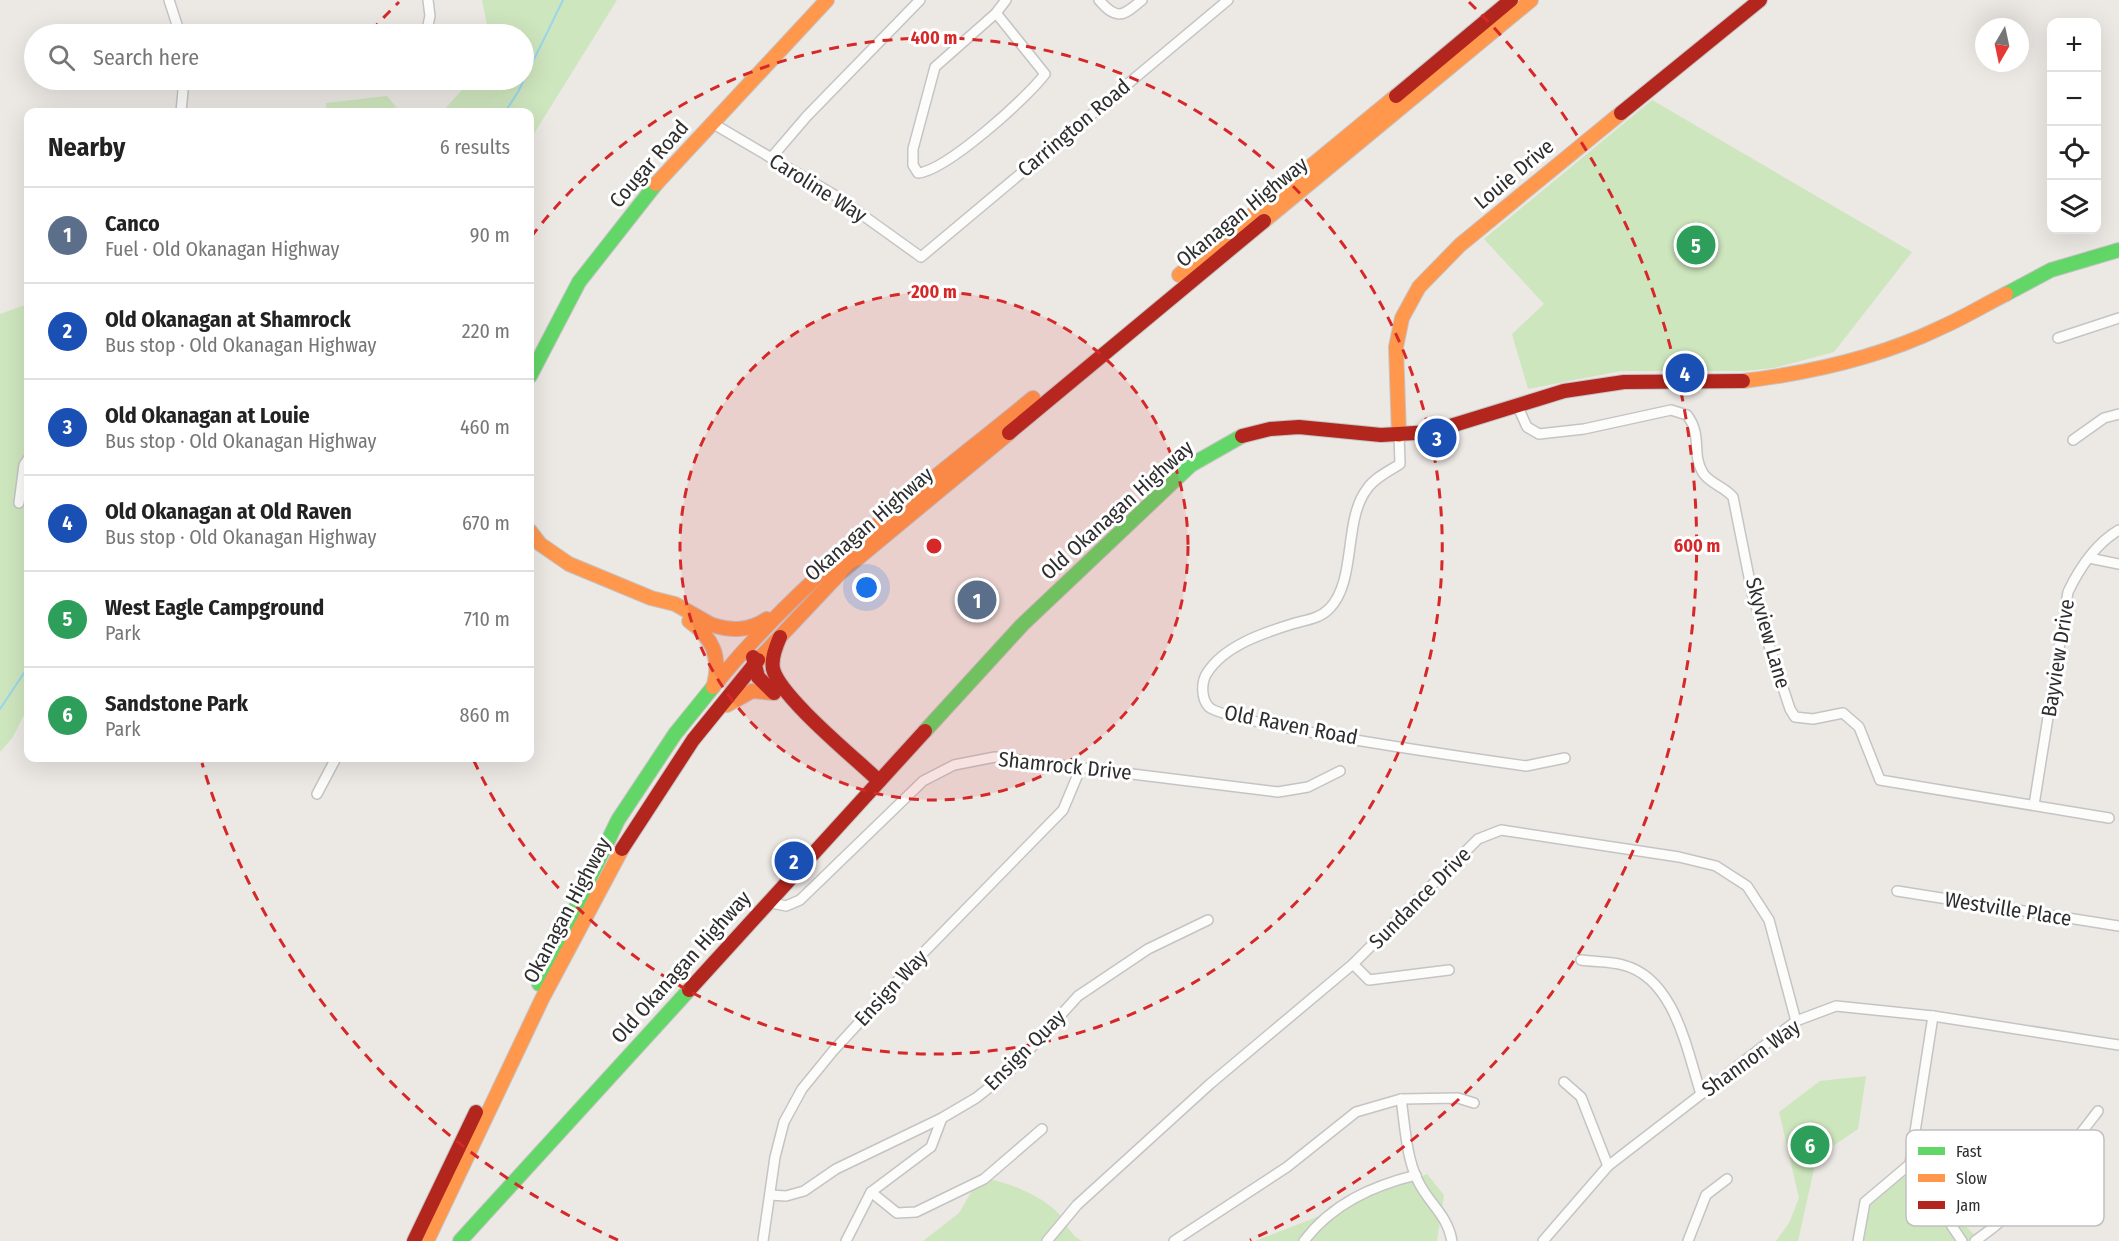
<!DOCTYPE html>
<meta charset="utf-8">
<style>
:root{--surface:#fff;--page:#f2f2f2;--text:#222;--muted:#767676;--line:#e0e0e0;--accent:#111827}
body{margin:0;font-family:"Fira Sans Condensed",sans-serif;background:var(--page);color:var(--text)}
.controls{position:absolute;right:18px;top:18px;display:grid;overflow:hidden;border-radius:12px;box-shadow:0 6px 24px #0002}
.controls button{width:54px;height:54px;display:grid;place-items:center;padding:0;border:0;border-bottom:2px solid var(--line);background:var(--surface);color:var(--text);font:30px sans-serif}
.compass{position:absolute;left:1975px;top:18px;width:54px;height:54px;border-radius:50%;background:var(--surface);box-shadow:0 6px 24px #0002;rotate:189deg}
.you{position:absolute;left:867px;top:588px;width:21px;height:21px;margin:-15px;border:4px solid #fff;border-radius:50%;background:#1a73e8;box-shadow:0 0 0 9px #1a73e833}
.badge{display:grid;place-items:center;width:39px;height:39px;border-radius:50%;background:var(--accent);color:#fff;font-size:20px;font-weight:700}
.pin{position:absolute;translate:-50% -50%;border:3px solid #fff;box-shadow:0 2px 6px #0006}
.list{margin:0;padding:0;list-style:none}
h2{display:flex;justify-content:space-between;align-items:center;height:78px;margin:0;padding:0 24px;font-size:26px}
h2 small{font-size:20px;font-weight:400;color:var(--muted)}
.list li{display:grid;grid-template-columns:39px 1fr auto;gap:18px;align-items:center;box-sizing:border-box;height:96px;padding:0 24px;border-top:2px solid var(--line)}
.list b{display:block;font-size:22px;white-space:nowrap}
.list p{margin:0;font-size:20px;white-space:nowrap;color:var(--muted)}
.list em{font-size:20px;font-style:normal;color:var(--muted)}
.icon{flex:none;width:33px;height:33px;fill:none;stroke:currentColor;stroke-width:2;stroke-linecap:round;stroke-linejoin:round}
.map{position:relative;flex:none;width:2119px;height:1241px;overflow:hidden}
.search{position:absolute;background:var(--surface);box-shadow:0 6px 24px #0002;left:24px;top:24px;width:510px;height:66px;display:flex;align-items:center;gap:15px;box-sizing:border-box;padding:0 21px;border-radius:33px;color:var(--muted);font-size:22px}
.panel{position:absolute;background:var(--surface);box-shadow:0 6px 24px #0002;left:24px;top:108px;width:510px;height:654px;border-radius:12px}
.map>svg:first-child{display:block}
.green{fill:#cee6be}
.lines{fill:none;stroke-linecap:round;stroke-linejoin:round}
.stream{stroke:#99d6ec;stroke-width:2}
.street-casing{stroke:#c5c4c5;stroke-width:12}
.fast-casing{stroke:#c5c4c5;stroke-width:16}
.slow-casing{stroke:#c5c4c5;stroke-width:16}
.jam-casing{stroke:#c5c4c5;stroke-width:16}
.street{stroke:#fcfcfb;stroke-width:9}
.fast{stroke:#63d668;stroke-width:14}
.slow{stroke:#ff974d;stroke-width:14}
.jam{stroke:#b3261e;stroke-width:14}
.ring{fill:none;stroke:#d62828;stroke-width:3;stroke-dasharray:10 8}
.labels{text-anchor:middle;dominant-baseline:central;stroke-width:6;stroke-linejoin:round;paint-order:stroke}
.street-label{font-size:21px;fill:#2e2e2e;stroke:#fff}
.key{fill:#fff;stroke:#c0c0c0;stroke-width:1.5}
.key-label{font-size:16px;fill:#2e2e2e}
.centre{fill:#d62828;stroke:#fff;stroke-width:3}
.ring-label{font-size:18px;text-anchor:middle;font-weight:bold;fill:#d62828;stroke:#fff;stroke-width:6;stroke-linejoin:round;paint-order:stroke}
</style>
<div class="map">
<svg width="2119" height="1241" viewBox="0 0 2119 1241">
<rect width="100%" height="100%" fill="#ece8e4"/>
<g class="green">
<path d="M482,0H617L530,140V112H442L471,80H524V34H489Z"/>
<path d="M387,96L400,112H326V103Z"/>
<path d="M1652,100L1912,252L1834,352L1774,368L1744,371H1621L1528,389L1512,334L1544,304L1484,239Z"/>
<path d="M28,304V707L13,737L0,752V314Z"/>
<path d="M1866,1076L1858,1129L1810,1162L1815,1165L1798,1241H1776L1789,1223L1799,1198L1779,1112L1820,1081Z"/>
<path d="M1906,1162L1978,1239L1979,1241H1860L1865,1210Z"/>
<path d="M1427,1174L1444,1195L1437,1241H1255Z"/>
<path d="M985,1178C1009,1183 1035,1193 1054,1209C1066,1219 1067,1233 1082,1241H923L959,1213L977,1182Z"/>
</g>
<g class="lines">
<g class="stream">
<path d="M505,112L518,92L563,0"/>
<path d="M0,709L28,667"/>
</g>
<g class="street-casing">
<g id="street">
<path d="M169,0L180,34"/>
<path d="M1099,0C1117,21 1123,16 1142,0"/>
<path d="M995,14L935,67L913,149V165L918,173C946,171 1027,98 1045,74L996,13L1006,0"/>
<path d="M426,34L430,16L428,0"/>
<path d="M181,112L184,80"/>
<path d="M712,123L836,196L921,257L1228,0"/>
<path d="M771,158L807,116L920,0"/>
<path d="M2058,338L2119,318"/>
<path d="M1517,405L1527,427L1539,434L1584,429L1671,410L1687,415C1703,436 1691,454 1703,473C1709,483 1725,487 1733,497L1753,597L1790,709L1795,717L1813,719L1843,713L1859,727L1880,780L2109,818"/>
<path d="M1399,435L1400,464C1389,471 1374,478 1367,489C1343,520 1357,581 1329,609C1319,619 1305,620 1292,624C1263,633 1224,646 1207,673C1201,682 1201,699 1209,707C1224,723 1484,760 1526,766L1565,758"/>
<path d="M2073,440L2104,418L2119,414"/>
<path d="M19,503L24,465L28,459"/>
<path d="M2089,558L2119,564"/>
<path d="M317,794L336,758"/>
<path d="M2034,805L2068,592C2080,567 2095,544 2119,530"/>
<path d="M1897,891L2119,926"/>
<path d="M767,902L786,906L800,900L923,781L954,765L995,757L1278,792L1308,787L1340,771"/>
<path d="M1581,960C1594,962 1610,961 1623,965C1675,978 1687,1051 1701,1094"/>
<path d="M1353,964L1369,980L1449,970"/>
<path d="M1933,1016L1910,1164L1962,1241"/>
<path d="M1564,1082L1581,1097L1608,1166"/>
<path d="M1401,1099C1405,1125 1406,1157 1418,1181C1429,1204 1447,1214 1452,1241"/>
<path d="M871,1192L897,1213L916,1212L984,1179L1042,1129"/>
<path d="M770,1195L786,1196L804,1191L836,1169L942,1118L976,1098L1009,1072L1078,996L1148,949L1208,920"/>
<path d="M763,1241L775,1157L784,1122L802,1089L833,1051L923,953L1063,810L1081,767"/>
<path d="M846,1241L871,1192L931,1147L942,1118"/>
<path d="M1047,1241L1077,1205L1210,1084L1353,964L1478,839L1501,830L1679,857L1716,866L1747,886L1769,920L1796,1021"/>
<path d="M1174,1241L1287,1167L1356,1112L1401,1099L1458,1098L1474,1103"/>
<path d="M1304,1241C1332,1204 1372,1186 1416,1175"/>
<path d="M1543,1241L1608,1166L1796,1021L1836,1006L1933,1016L2119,1045"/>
<path d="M1688,1241L1706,1195L1727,1179"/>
<path d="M1858,1241L1865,1202L1910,1164"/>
<path d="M1975,1241C2026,1206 2061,1159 2098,1111"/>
</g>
</g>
<g class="fast-casing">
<g id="fast">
<path d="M2006,294L2051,270L2119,250"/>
<path d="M530,376L579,282L656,184"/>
<path d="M925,731L1022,625L1191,465L1242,436"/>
<path d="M539,984L618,820L675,734L713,687"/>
<path d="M460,1241L689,990"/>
</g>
</g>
<g class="slow-casing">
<g id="slow">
<path d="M656,184L827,0"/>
<path d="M1264,221L1531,0"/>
<path d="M1179,275L1396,96"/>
<path d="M1743,381C1809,373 1880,357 1940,328C1963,318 1984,305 2006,294"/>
<path d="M1399,435L1396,347L1402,318L1419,287L1460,245L1621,113"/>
<path d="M530,531L540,544L569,564L651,598L675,604L712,625"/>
<path d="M689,621C713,638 721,656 714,685"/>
<path d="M712,625C732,631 749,631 767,619"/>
<path d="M758,660L840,573L1009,433"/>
<path d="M713,687C803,575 922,489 1033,398"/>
<path d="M727,705L752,691L774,693"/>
<path d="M427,1241L542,999L622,849"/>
</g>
</g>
<g class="jam-casing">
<g id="jam">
<path d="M1396,96L1511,0"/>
<path d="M1621,113L1760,0"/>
<path d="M1009,433L1264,221"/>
<path d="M1242,436L1270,429L1299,427L1381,435L1431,432L1564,391L1624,382L1743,381"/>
<path d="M780,637C776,646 771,659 773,669C780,697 855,758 879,781"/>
<path d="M753,657L758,677L774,693"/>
<path d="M622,849L693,740L758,660"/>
<path d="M689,990L925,731"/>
<path d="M414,1241L476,1112"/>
</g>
</g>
<use href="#street" class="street"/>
<use href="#fast" class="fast"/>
<use href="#slow" class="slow"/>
<use href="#jam" class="jam"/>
</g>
<circle cx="934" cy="546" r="254" fill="#d62828" fill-opacity=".12"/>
<g class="ring">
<circle cx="934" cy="546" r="254"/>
<path d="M531 237A508 508 0 1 1 474 761"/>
<path d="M618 1240A763 763 0 0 1 202 763M371 31A763 763 0 0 1 399 2M1469 2A763 763 0 0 1 1250 1240"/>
</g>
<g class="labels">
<g class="street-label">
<text transform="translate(1074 128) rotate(-40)">Carrington Road</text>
<text transform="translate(649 164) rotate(-49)">Cougar Road</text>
<text transform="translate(1514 174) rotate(-40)">Louie Drive</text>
<text transform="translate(818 188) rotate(32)">Caroline Way</text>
<text transform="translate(1242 212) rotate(-39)">Okanagan Highway</text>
<text transform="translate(1117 510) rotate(-42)">Old Okanagan Highway</text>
<text transform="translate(869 524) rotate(-41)">Okanagan Highway</text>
<text transform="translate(1768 633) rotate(74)">Skyview Lane</text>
<text transform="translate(2058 658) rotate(-81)">Bayview Drive</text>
<text transform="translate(1291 725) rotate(11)">Old Raven Road</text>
<text transform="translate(1065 766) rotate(6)">Shamrock Drive</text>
<text transform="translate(1420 898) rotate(-45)">Sundance Drive</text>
<text transform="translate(2008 909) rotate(9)">Westville Place</text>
<text transform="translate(567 910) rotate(-62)">Okanagan Highway</text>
<text transform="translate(681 967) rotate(-48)">Old Okanagan Highway</text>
<text transform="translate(891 988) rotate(-47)">Ensign Way</text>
<text transform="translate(1025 1050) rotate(-45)">Ensign Quay</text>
<text transform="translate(1751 1058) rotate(-36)">Shannon Way</text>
</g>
</g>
<rect x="1906" y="1130" width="198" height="96" rx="9" class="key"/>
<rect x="1918" y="1147" width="27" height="8" fill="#63d668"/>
<rect x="1918" y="1174" width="27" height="8" fill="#ff974d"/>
<rect x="1918" y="1201" width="27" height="8" fill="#b3261e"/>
<g class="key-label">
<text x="1956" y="1157">Fast</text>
<text x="1956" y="1184">Slow</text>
<text x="1956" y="1211">Jam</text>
</g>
<circle cx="934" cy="546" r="9" class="centre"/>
<g class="ring-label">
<text x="934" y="44">400 m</text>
<text x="934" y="298">200 m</text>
<text x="1697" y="552">600 m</text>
</g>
</svg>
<div class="controls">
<button>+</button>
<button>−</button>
<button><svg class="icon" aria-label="locate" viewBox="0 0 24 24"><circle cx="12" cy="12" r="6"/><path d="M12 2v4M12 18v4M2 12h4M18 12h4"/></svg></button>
<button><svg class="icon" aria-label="layers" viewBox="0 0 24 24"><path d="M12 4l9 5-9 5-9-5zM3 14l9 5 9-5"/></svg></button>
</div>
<svg class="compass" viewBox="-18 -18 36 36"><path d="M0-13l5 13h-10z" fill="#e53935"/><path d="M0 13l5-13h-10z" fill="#767676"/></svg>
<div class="you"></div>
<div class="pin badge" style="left:977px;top:600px;background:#5c6f8a">1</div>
<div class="pin badge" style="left:794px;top:861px;background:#1a4fb4">2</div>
<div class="pin badge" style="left:1437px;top:438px;background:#1a4fb4">3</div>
<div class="pin badge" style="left:1685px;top:373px;background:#1a4fb4">4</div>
<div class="pin badge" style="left:1696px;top:245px;background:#2e9e5b">5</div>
<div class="pin badge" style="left:1810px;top:1145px;background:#2e9e5b">6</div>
<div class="search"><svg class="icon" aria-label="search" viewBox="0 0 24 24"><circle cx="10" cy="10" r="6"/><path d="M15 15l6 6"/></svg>Search here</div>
<section class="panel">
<h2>Nearby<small>6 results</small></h2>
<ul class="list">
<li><span class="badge" style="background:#5c6f8a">1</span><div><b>Canco</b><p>Fuel · Old Okanagan Highway</p></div><em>90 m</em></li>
<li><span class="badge" style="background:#1a4fb4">2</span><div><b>Old Okanagan at Shamrock</b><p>Bus stop · Old Okanagan Highway</p></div><em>220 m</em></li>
<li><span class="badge" style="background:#1a4fb4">3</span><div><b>Old Okanagan at Louie</b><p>Bus stop · Old Okanagan Highway</p></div><em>460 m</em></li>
<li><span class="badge" style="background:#1a4fb4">4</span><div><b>Old Okanagan at Old Raven</b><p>Bus stop · Old Okanagan Highway</p></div><em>670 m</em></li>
<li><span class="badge" style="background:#2e9e5b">5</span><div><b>West Eagle Campground</b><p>Park</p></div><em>710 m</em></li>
<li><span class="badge" style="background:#2e9e5b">6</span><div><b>Sandstone Park</b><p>Park</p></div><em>860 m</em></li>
</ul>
</section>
</div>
